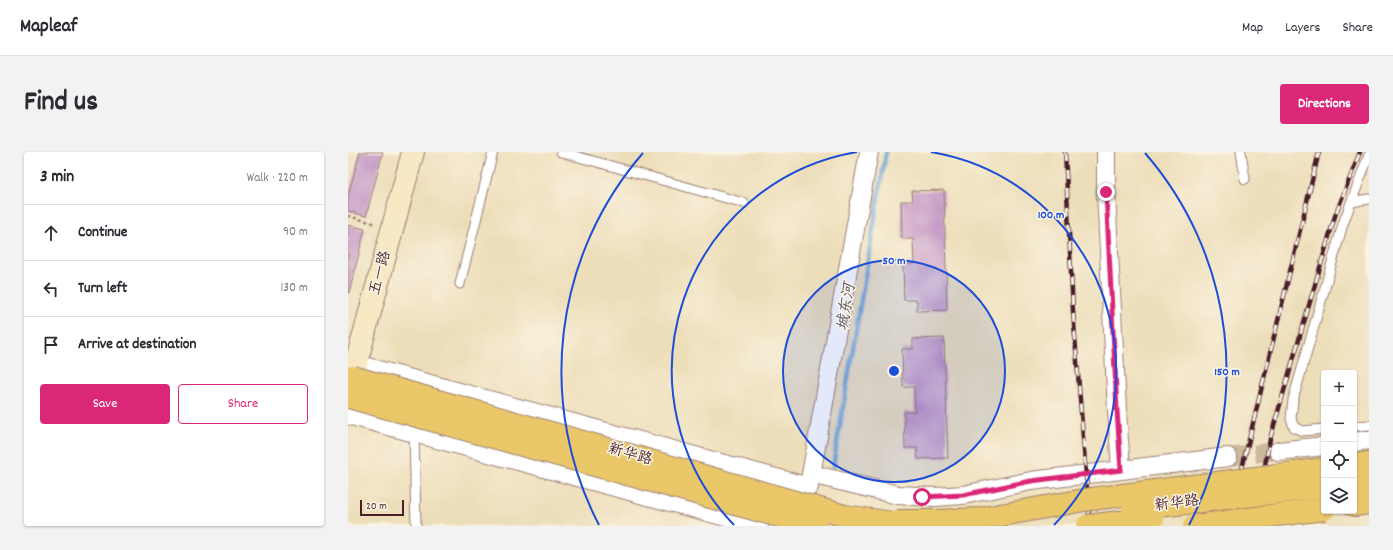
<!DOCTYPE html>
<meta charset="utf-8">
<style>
:root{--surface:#fff;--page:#f2f2f3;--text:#2b2b33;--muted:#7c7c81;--line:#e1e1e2;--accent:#db2777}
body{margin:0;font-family:Dekko,"LXGW WenKai TC",sans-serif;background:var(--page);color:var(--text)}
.controls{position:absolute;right:12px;bottom:12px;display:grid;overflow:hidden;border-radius:4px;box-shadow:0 1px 3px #0004}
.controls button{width:36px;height:36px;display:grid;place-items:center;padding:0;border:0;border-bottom:1px solid var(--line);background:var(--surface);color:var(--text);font:20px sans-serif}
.scale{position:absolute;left:12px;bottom:10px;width:44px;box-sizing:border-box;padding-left:4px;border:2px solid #4a1f2b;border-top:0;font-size:11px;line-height:14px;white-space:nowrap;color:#4a1f2b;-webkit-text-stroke:3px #fcf5e5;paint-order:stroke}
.stop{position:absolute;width:12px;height:12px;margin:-9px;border:3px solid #db2777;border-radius:50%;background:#fff}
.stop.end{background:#db2777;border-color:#fff;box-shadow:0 1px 4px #0008}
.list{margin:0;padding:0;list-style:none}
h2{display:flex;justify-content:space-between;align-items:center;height:52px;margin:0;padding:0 16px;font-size:17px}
h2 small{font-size:13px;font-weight:400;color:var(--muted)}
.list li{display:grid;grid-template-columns:26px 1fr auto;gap:12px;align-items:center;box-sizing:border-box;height:56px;padding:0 16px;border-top:1px solid var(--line)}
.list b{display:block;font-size:15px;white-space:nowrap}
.list em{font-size:13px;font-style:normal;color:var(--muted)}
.actions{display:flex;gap:8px;padding:12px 16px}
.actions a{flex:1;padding:9px 0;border:1px solid var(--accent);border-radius:4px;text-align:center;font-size:14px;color:var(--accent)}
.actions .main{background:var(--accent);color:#fff}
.icon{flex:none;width:22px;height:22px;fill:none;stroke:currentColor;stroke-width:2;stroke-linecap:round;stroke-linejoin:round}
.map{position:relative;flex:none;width:1021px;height:374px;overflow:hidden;border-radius:4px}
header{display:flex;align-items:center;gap:24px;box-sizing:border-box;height:56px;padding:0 20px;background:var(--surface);border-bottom:1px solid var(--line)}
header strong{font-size:19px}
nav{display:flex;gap:22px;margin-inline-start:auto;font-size:14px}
.intro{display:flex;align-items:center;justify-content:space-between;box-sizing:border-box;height:96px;padding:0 24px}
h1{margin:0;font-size:28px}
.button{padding:10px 18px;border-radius:4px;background:var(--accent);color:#fff;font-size:14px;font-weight:700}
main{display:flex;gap:24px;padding:0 24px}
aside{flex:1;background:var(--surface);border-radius:4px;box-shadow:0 1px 3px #0004}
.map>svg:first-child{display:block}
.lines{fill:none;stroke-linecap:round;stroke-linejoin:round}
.stream{stroke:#629fd3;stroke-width:4.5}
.building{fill:#c193c4}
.street-tunnel{stroke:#ccb89d;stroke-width:18;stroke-dasharray:18 9;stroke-linecap:butt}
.lane-casing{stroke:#9c7e72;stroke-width:11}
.street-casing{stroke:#9c7e72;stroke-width:20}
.secondary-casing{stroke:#9c7e72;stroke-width:24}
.primary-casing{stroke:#9c7e72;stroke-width:24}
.path{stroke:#9c7e72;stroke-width:2.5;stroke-dasharray:3 3;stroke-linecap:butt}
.lane{stroke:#fff;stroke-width:9}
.street{stroke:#fff;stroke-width:18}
.secondary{stroke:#f7e9c3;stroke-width:22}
.primary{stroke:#eac769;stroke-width:22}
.rail-casing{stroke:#4a1f2b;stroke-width:4.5}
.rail{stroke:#fcf5e5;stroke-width:3;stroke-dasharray:9;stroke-linecap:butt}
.primary-bridge-casing{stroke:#9c7e72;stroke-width:24;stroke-linecap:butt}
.primary-bridge{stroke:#eac769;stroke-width:22}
.route{stroke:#db2777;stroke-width:5}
.ring{fill:none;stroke:#1d4ed8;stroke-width:2}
.labels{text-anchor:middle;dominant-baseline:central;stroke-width:3;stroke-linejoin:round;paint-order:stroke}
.street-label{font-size:15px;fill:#4a1f2b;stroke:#fcf5e5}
.water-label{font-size:16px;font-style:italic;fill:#54526e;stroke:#fcf5e5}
.centre{fill:#1d4ed8;stroke:#fcf5e5;stroke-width:2}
.ring-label{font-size:12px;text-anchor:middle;font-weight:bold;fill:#1d4ed8;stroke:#fcf5e5;stroke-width:3;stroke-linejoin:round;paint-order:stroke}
</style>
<header>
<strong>Mapleaf</strong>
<nav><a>Map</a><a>Layers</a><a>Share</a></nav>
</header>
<div class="intro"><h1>Find us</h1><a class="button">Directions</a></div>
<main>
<aside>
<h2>3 min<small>Walk · 220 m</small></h2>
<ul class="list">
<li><svg class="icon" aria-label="ahead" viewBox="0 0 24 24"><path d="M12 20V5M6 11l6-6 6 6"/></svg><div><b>Continue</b></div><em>90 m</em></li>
<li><svg class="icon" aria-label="left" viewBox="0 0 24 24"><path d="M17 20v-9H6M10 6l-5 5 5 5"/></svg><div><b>Turn left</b></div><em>130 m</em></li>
<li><svg class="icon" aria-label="arrive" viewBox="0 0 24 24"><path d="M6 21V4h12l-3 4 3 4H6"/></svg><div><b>Arrive at destination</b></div></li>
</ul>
<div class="actions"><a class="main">Save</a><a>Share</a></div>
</aside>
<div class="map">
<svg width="1021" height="374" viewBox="0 0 1021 374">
<rect width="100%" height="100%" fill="#fcf5e5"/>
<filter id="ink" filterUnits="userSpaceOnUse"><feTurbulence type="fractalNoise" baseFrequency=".025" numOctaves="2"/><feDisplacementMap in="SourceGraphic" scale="8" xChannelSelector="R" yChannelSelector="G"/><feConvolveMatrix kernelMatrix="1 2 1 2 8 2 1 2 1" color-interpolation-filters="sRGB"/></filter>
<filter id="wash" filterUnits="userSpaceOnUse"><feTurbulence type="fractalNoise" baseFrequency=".012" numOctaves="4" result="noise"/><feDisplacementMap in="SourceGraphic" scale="16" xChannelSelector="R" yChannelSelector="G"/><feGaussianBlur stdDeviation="0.9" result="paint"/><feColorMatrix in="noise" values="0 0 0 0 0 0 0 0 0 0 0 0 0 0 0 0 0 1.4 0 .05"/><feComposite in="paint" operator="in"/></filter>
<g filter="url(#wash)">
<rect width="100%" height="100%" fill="#eddeba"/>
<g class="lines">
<path class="stream" d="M485,315L538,0"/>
</g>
<g id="blocks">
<g class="building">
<path d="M12,0H35L18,64L0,59V44Z"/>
<path d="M596,38L599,158L569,159V148H556L555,112H566L565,87H554L553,49H565L564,39Z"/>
<path d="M0,73L17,77L1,141H0Z"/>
<path d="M596,186L600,306L570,307L569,296H557L556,260H567L566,235H555L554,197H565V187Z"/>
</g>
</g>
</g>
<g filter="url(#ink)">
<use href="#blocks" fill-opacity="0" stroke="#9c7e72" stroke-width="1"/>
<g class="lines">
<path class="street-tunnel" d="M880,305L930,299"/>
<g class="lane-casing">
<g id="lane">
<path d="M213,0L396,51"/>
<path d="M893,0L897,27"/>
<path d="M1003,50L1021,47"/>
<path d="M112,132L145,0"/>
<path d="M1006,274L1021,273"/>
<path d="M976,277L954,279L946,275L943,267L945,248L995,72L1021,3"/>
<path d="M66,281L68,374"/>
</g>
</g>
<g class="street-casing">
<g id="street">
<path d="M758,0V40L769,258L773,318"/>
<path d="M8,212L461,335"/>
<path d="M0,263L411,374"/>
<path d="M1006,290L1021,288"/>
<path d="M930,299L976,294"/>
<path d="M463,322L550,343L587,345L615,343L683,329L880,305"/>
<path d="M461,334L521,0"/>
</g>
</g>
<g class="secondary-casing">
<path id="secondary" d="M0,242L65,0"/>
</g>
<g class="primary-casing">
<g id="primary">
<path d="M1006,313L1021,311"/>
<path d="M1006,331L1021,329"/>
<path d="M1006,353L1021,351"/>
</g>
</g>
<path class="path" d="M0,64L29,72"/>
<use href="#lane" class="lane"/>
<use href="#street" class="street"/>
<use href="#secondary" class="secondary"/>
<use href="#primary" class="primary"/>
<g class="rail-casing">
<g id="rail">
<path d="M717,0L725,159L742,374"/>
<path d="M880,374L971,0"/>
<path d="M905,374L922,287L987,64L1012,0"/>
</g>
</g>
<use href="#rail" class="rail"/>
<g class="primary-bridge-casing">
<g id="primary-bridge">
<path d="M5,225L497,364L565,374"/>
<path d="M0,245L467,374"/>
<path d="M785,357L976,335"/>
<path d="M549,369H588L631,367L736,348L976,317"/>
<path d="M739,374L805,366"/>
<path d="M846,374L976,357"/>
</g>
</g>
<use href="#primary-bridge" class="primary-bridge"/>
</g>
</g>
<g class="lines" filter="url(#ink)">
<path class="route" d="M574,345L615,343L683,329L773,318L769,258L758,40"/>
</g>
<circle cx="546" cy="219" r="111" fill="#1d4ed8" fill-opacity=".12"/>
<g class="ring">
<circle cx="546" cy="219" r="111"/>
<path d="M386 373A222 222 0 0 1 509 0M583 0A222 222 0 0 1 706 373"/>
<path d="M251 373A333 333 0 0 1 295 1M797 1A333 333 0 0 1 841 373"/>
</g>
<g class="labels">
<g class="street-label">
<text transform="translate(33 121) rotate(-75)">五一路</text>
<text transform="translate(282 303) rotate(16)">新华路</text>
<text transform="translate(829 352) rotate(-7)">新华路</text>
</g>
<g class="water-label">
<text transform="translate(499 155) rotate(-81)">城东河</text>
</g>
</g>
<circle cx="546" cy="219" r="6" class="centre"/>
<g class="ring-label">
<text x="703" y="66">100 m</text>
<text x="546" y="112">50 m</text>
<text x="879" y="223">150 m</text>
</g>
</svg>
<div class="controls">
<button>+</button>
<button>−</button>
<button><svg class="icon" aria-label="locate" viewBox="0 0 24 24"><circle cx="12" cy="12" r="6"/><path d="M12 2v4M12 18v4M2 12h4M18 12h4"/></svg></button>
<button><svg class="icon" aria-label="layers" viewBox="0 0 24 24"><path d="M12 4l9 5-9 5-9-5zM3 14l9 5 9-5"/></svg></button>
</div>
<div class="scale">20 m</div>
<div class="stop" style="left:574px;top:345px"></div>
<div class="stop end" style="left:758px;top:40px"></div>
</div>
</main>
